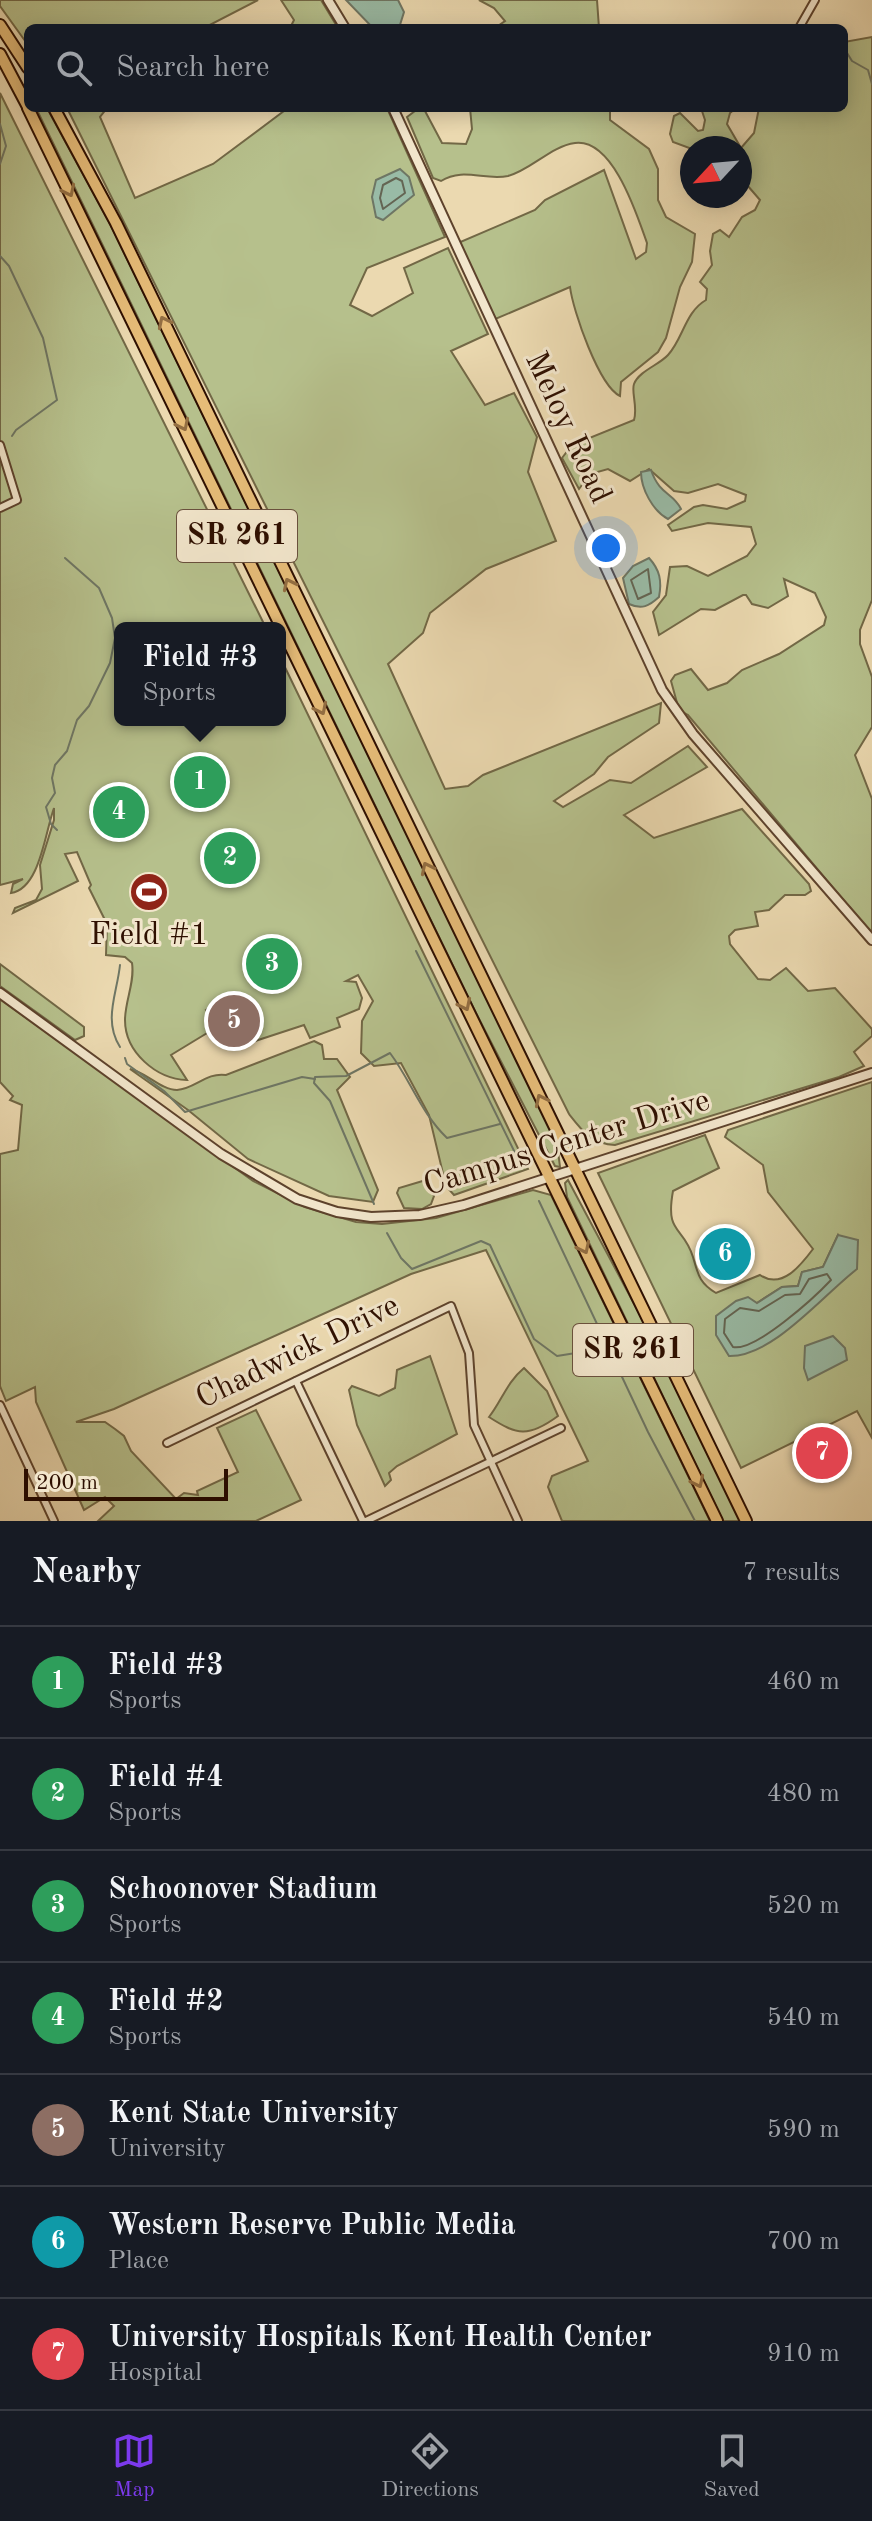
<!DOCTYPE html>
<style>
:root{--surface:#171b24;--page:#20242c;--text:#f1f3f6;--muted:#9ea1a6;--line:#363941;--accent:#7c3aed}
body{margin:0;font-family:"Old Standard TT",serif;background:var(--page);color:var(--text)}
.compass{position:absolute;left:680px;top:136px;width:72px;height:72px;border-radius:50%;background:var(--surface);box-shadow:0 4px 20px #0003;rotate:244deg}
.scale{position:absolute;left:24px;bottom:20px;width:204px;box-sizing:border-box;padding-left:8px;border:4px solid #2e0f00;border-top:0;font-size:22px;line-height:28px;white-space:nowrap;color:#2e0f00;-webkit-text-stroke:6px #f2e6cc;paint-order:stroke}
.you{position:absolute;left:606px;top:548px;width:28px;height:28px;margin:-20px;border:6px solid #fff;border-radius:50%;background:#1a73e8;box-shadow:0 0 0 12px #1a73e833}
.badge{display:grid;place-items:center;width:52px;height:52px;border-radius:50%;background:var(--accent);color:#fff;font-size:26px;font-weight:700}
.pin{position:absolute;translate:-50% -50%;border:4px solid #fff;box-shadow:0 2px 8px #0006}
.popup{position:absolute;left:114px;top:622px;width:172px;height:104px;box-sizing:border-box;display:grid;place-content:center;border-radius:12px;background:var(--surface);filter:drop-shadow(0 2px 6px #0005);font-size:26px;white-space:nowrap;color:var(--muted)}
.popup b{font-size:30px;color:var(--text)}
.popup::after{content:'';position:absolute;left:50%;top:100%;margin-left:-16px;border:16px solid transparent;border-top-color:var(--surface)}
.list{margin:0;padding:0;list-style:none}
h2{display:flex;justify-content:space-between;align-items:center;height:104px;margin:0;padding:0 32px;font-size:34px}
h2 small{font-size:26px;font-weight:400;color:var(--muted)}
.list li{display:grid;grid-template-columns:52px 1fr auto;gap:24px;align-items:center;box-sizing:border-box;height:112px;padding:0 32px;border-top:2px solid var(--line)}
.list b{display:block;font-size:30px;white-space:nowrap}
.list p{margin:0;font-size:26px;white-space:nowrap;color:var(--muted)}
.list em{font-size:26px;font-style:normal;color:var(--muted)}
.icon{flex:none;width:44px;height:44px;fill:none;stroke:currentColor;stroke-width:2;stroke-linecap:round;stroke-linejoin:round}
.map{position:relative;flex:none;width:872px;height:1521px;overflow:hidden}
.search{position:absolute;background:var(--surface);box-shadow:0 4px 20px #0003;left:24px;right:24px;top:24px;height:88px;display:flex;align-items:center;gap:20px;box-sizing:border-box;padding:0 28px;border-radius:12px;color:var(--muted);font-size:30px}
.sheet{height:888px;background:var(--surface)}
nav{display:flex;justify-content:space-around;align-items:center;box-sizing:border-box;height:112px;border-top:2px solid var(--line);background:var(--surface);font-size:22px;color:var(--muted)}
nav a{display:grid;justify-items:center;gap:4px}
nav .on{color:var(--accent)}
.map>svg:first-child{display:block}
.green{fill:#b6c08c;stroke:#726846;stroke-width:2;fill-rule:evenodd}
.water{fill:#99bba6;stroke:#6e7664;stroke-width:2}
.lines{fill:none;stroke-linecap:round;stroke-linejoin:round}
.shore{stroke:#646553;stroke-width:2}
.stream{stroke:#6e7664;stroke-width:2}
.minor-casing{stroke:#5d422c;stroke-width:10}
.tertiary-casing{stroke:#5d422c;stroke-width:12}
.primary-casing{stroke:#2e0f00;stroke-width:14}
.minor{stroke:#f2e6cc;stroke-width:6}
.tertiary{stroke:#f2e6cc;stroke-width:8}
.primary{stroke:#e6bc78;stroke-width:10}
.oneway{stroke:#936e42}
.labels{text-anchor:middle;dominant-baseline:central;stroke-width:6;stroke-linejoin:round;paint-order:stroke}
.shield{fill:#f2e6cc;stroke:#69503d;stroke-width:2}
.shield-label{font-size:30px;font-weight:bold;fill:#2e0f00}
.street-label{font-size:32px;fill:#2e0f00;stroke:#f2e6cc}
.poi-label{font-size:32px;fill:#2e0f00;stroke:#f2e6cc}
</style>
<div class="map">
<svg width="872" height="1521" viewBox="0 0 872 1521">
<rect width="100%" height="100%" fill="#ebd9b0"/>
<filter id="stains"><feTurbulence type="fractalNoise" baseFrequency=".0025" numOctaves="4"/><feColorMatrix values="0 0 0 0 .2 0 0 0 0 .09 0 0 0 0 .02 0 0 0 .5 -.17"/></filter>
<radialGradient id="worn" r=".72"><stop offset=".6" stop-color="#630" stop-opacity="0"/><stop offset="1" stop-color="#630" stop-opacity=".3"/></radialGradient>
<g class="green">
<path d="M0,0H258L204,28H28V45L0,6Z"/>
<path d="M281,0H321L338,28H290L294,20Z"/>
<path d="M479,0H597L599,28H495L505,21L494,8Z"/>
<path d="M872,37V600L860,630V644L872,677V727L855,755L872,799V934L688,715L679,710L671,681L675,675L691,669L708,690L727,683L742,670L779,654L824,625L826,617L815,593L784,579L788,596L768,608L752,604L746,595H743L715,610L701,609L659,635L653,612L666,595L670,567L687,566L708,576L747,556L756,544L751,527L708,523L672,531L668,525L694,507L703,505L727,509L745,501L746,495L718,484L688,493L674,491L649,469L630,481L608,469L590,474L579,489L562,458L572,445L634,420C638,407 631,392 634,384C639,371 659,365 668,355C683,339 685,312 706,300L707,289L700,282L712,265L710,251L713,234L720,230L729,237L742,217L755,210L760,200L741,178L740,148L692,149L673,142L670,134L674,116L680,113L698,131L703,130L705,120L701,108H736L730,113L727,124L741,148L754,133L759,108H844V42Z"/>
<path d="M0,93L266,628H120V720H280V657L528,1169L454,1195L446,1186L429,1115L401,1063L374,1066L361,1053L362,1021L373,1001L358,975L346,981L356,982L362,998L359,1009L337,1018L340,1027L310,1038L304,1025L243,1045L213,1005L206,1010L217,1027L171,1055L187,1080C156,1079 125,1052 125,1020C125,1001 135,982 132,963L125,957L106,955L107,924L89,888L91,885L77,852L65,854L78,881L13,913L15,908L36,900L42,889L40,865L54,820V808C45,832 40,889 11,893L13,884L23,879L0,885Z"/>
<path d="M36,108H47L109,222L557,1143L560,1167L555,1166L476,1013Z"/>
<path d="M67,108H107L100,117L135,198L213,164L288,108H387L445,237L367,268L350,305L372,316L413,293L404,268L448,248L488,334L451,351L485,405L514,393L537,437L528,472L556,541L486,569L430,613L423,633L388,664L445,789L468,786L483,775L661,703L659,723L608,757L594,774L554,801L563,807L610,780L631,783L688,746L707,767L624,815L654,838L742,809L809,884L811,891L805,895H785L769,910L755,912L758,926L735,930L729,936L730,944L758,979L770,980L786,968L808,991L835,988L872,1029V1036L854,1052L864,1066L839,1077L615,1145C592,1144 583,1132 569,1114Z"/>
<path d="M470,108H610V120L649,149L658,169V200L666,217L695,234L692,262L680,287L666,338L658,352L621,382L620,396C599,386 573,311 570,287L493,320L458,243L535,210L545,200L604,170L636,259L646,252L647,243C637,215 613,138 575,143C551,146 531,170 508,176C485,181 463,167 441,181L433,178L407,117L415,111H425L442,143L466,144L472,129Z"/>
<path d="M0,964L84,1027V1036L75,1040L0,986Z"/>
<path d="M0,999L253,1181L305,1207L356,1222L382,1224L436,1218L533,1190L551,1195L710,1521H562L548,1487L552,1476L588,1461L486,1250L411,1274L114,1409L76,1422H105L115,1429L124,1436L131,1451L176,1499L184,1493L198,1495L197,1491L238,1472L217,1428L256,1410L301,1500L256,1521H98L114,1506L105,1497L84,1510L36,1402L35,1387L6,1401L0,1386V1154L18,1150L22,1105L10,1100L13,1096L0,1082Z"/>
<path d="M314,1041L322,1045L324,1059H337L350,1077L337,1090L378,1190L373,1202L329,1196L248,1159L188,1110L130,1069C146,1072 161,1090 177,1090C195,1089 206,1072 226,1075Z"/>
<path d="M872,1082V1438L857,1411L741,1468L598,1173L705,1135L719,1168L673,1191C665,1235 683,1225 693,1257C698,1274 699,1283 716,1293L760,1275C782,1290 801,1265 813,1249L768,1192L763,1165L725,1137L728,1130ZM838,1235L856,1269L802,1315L757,1303L782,1287L798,1286L802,1272L823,1267Z"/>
<path d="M426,1180L434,1196L431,1204L422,1209L404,1208L397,1193L399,1188Z"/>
<path d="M568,1180L648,1330L741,1521H723L567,1197L565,1183Z"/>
<path d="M430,1356L457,1434L397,1466L389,1473L391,1480L385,1486L357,1425L349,1390L352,1386L379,1396L395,1388L397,1370Z"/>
<path d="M524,1368L547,1391L558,1416C528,1438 517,1435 489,1417C501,1402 507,1382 524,1368Z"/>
</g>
<g class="water">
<path d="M346,0H398L404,12L399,28H373Z"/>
<path d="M400,169L409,177L414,195L383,220L376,217L372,197L376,180Z"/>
<path d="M651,470C660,496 673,492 681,509L668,519C653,511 641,489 641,472Z"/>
<path d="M649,558C660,570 662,581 659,597C649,606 642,610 629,604L623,578L633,566Z"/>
<path d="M838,1235L858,1240L857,1269C823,1295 773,1357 729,1356L716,1335V1316L736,1301L748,1297L757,1303L782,1287L798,1286L802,1272L823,1267Z"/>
<path d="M833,1336L845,1348L847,1360L808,1380L804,1368L805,1346Z"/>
</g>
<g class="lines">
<g class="shore">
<path d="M396,178L402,181L405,193L383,209L380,198L383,185Z"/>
<path d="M648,569L651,593L638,599L631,580Z"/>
<path d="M827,1274L831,1280C815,1297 755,1352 733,1347L724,1333L725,1319L740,1308L759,1311L785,1295L800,1294L809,1279Z"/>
</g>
<g class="stream">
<path d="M844,48L852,61L868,70L872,84"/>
<path d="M0,124L6,146L0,164"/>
<path d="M0,256L9,266L43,338L57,400L16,430L12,436"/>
<path d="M57,830L51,824L46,807L55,793L52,778L55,765L67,751L77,720L89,706L110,663L115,638L112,618L99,588L65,558"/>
<path d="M416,951L522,1167"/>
<path d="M120,1047C103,1020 117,994 120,965"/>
<path d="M125,1058L127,1064L164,1091L185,1112L302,1077L315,1079"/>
<path d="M539,1201L648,1432L695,1521"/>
<path d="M374,1204L330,1101L314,1083L315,1077L346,1076L390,1053C411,1081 421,1113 447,1138L500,1124"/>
<path d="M387,1233L401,1258L412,1269L481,1241L490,1245L534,1339L557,1356L607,1348"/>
</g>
<g class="minor-casing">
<g id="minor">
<path d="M799,28L815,0"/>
<path d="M0,445L17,500L0,508"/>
<path d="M296,1381L363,1521"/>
<path d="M0,1405L54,1521"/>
<path d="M167,1443L451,1306L469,1353L474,1425L518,1521"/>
<path d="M366,1521L561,1428"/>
</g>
</g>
<g class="tertiary-casing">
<g id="tertiary">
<path d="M328,0L345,28"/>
<path d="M393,108L662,690L693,734L872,940"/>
<path d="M0,993L221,1154L297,1199L337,1212L371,1217L420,1215L464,1205L872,1073"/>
</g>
</g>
<g class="primary-casing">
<g id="primary">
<path d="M0,25L28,68"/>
<path d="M0,54L28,107"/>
<path d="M28,108L717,1521"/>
<path d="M54,108L116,223L746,1521"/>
</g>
</g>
<use href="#minor" class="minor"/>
<use href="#tertiary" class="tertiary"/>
<use href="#primary" class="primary"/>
</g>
<defs><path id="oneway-chevron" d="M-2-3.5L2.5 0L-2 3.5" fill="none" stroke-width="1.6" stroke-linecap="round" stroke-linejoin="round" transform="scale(2)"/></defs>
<g class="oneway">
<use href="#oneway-chevron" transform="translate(69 191) rotate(64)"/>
<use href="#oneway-chevron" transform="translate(164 322) rotate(-116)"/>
<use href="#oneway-chevron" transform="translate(183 425) rotate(64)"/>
<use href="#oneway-chevron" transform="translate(289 584) rotate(-116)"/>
<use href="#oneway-chevron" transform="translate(321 709) rotate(64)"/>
<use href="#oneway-chevron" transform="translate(427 868) rotate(-116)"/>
<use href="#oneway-chevron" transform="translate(465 1005) rotate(64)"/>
<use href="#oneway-chevron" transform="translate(541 1100) rotate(-116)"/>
<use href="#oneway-chevron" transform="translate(584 1248) rotate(64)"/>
<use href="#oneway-chevron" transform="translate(698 1482) rotate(64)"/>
</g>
<defs>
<g id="stadium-disc" transform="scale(2)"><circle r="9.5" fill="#8f2418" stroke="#f2e6cc"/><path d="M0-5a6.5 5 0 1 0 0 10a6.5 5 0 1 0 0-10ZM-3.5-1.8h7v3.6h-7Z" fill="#fff"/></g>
</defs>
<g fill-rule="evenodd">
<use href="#stadium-disc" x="149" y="892"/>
</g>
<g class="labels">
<g class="shield">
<rect x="177" y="510" width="120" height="52" rx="6"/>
<rect x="573" y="1324" width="120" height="52" rx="6"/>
</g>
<g class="shield-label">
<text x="237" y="536">SR 261</text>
<text x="633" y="1350">SR 261</text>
</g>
<g class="street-label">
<text transform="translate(567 428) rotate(65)">Meloy Road</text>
<text transform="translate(567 1144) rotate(-17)">Campus Center Drive</text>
<text transform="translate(298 1353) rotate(-26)">Chadwick Drive</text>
</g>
<g class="poi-label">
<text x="149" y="936">Field #1</text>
</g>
</g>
<rect width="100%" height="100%" filter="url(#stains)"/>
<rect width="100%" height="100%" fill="url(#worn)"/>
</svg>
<svg class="compass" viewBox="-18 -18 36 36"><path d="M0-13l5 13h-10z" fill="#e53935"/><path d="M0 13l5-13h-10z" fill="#9ea1a6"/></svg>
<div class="scale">200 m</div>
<div class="you"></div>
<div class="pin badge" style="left:200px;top:782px;background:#2e9e5b">1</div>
<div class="popup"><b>Field #3</b>Sports</div>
<div class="pin badge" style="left:230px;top:858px;background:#2e9e5b">2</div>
<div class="pin badge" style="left:272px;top:964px;background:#2e9e5b">3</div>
<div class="pin badge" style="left:119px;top:812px;background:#2e9e5b">4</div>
<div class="pin badge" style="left:234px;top:1021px;background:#8d6e63">5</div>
<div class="pin badge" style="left:725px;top:1254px;background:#0f9aa8">6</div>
<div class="pin badge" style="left:822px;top:1453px;background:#e0444e">7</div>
<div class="search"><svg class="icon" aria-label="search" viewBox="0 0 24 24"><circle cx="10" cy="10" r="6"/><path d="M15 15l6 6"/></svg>Search here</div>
</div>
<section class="sheet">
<h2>Nearby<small>7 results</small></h2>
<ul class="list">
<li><span class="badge" style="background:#2e9e5b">1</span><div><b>Field #3</b><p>Sports</p></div><em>460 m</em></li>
<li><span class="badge" style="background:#2e9e5b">2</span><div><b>Field #4</b><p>Sports</p></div><em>480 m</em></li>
<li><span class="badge" style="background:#2e9e5b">3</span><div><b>Schoonover Stadium</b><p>Sports</p></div><em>520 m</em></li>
<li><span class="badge" style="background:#2e9e5b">4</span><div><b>Field #2</b><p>Sports</p></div><em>540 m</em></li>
<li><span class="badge" style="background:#8d6e63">5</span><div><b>Kent State University</b><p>University</p></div><em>590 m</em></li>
<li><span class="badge" style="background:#0f9aa8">6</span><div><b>Western Reserve Public Media</b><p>Place</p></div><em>700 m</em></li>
<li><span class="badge" style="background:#e0444e">7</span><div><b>University Hospitals Kent Health Center</b><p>Hospital</p></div><em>910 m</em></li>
</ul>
</section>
<nav>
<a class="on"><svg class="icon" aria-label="map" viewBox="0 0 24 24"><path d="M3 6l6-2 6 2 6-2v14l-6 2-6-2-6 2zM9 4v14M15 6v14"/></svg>Map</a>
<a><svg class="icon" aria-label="directions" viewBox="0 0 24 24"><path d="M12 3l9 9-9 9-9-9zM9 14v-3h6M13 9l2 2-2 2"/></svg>Directions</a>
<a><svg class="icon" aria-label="saved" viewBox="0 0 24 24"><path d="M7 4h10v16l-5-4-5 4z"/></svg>Saved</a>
</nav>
